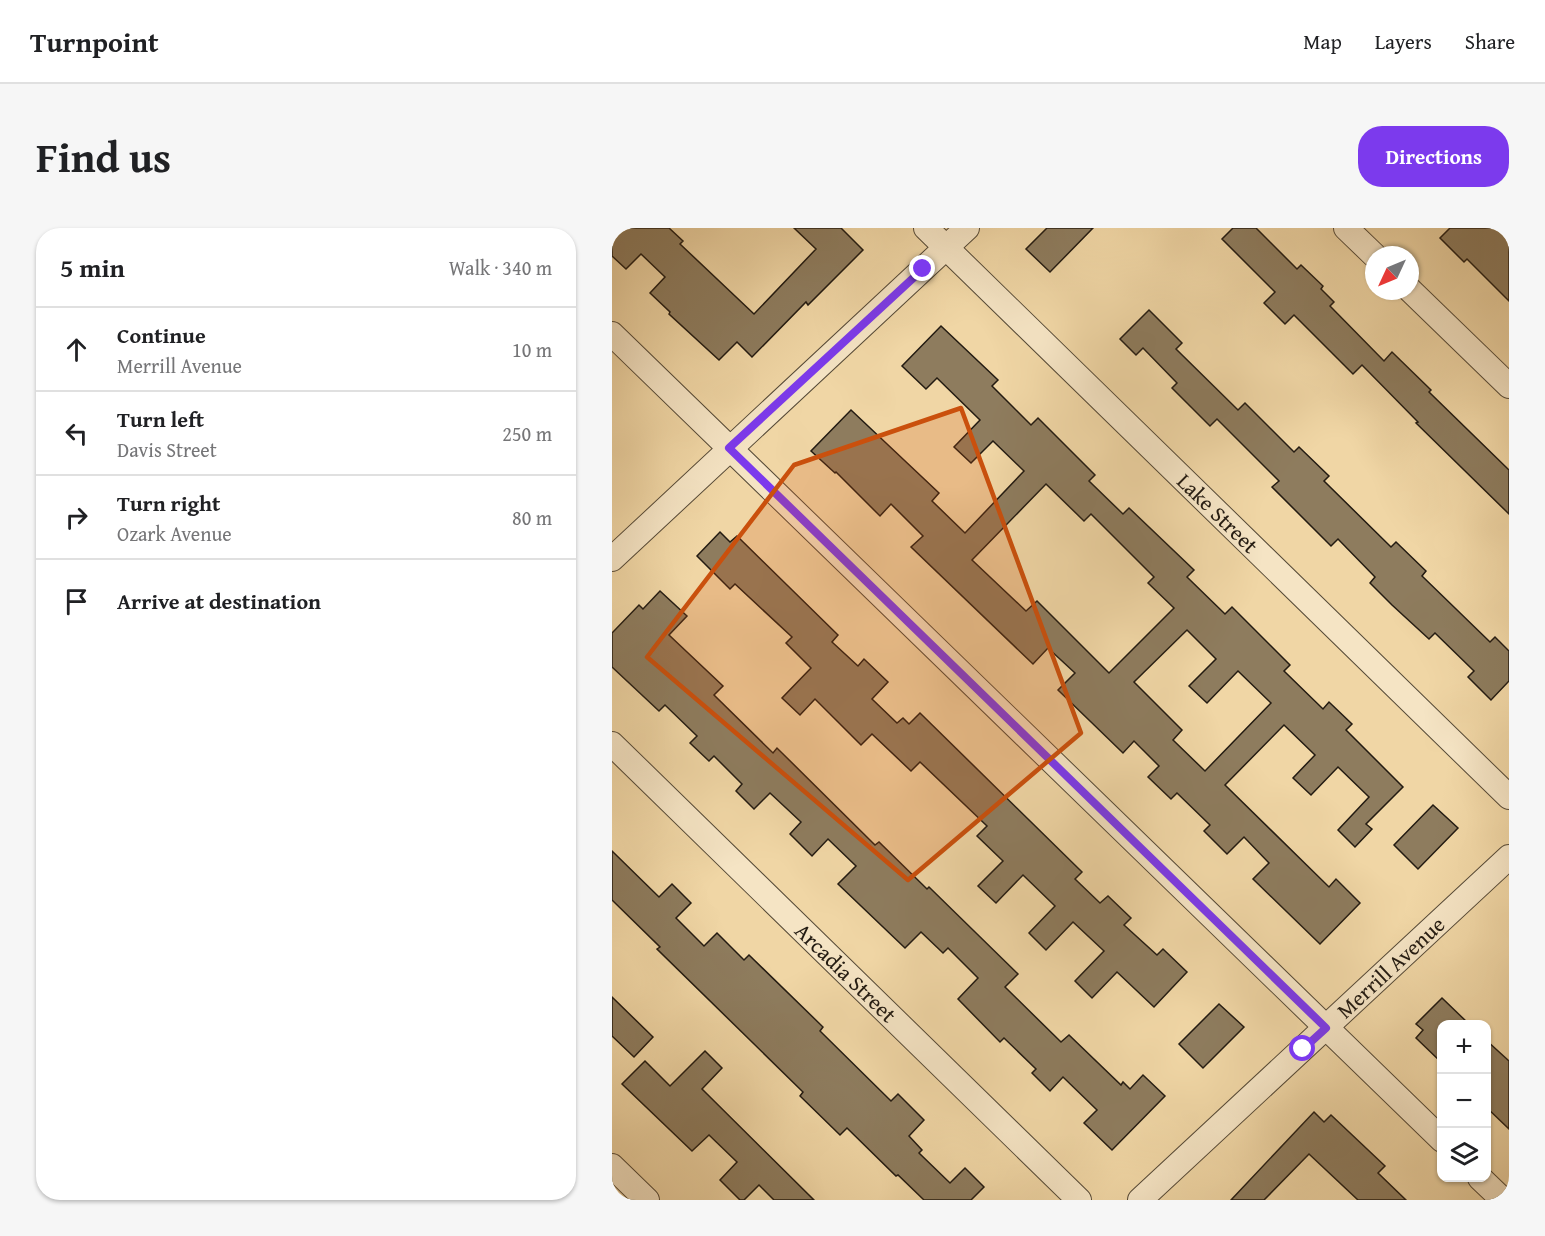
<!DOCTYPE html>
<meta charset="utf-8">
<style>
:root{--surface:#fff;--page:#f6f6f6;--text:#202124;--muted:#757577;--line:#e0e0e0;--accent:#7c3aed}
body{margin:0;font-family:"Gentium Book Plus",serif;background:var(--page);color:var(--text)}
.controls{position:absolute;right:18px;bottom:18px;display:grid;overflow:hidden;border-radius:12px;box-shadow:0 2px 4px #0004}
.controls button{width:54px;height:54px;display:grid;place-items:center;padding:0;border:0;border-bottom:2px solid var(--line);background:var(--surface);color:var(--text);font:30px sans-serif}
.compass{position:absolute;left:753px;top:18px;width:54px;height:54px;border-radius:50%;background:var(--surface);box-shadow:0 2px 4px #0004;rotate:226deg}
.stop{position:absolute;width:18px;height:18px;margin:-14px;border:4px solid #7c3aed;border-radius:50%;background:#fff}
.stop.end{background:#7c3aed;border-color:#fff;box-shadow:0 2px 6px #0008}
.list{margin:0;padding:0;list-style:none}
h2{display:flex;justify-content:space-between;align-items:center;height:78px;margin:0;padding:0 24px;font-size:26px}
h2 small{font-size:20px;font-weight:400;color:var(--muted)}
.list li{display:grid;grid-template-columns:39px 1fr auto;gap:18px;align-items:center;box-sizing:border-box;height:84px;padding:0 24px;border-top:2px solid var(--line)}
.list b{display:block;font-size:22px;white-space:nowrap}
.list p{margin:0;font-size:20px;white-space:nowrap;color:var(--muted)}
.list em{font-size:20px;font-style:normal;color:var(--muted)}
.icon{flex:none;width:33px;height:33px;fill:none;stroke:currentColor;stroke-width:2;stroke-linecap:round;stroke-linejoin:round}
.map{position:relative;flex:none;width:897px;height:972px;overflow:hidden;border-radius:24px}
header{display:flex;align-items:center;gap:36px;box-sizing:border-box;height:84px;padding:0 30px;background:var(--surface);border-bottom:2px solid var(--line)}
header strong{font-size:28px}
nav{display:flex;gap:33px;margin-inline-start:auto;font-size:21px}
.intro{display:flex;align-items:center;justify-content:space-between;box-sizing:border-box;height:144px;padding:0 36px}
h1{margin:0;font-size:42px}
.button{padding:15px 27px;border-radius:24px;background:var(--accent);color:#fff;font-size:21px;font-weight:700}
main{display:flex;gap:36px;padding:0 36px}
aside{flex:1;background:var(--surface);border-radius:24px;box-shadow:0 2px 4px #0004}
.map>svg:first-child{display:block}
.building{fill:#8e7c5e;stroke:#231b12;stroke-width:1.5;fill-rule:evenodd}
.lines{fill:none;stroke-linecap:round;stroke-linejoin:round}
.minor-casing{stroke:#564a37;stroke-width:26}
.minor{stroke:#f5e4c4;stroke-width:24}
.route{stroke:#7c3aed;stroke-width:8}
.marked{fill:#ca500d;fill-opacity:0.2;stroke:#ca500d;stroke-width:4.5;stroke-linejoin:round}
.labels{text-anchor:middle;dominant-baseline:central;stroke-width:4.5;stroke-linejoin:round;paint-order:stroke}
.street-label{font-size:22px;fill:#231b12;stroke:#f5e4c4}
</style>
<header>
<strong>Turnpoint</strong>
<nav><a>Map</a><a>Layers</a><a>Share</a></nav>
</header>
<div class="intro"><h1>Find us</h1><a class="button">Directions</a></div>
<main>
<aside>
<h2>5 min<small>Walk · 340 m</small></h2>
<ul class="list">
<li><svg class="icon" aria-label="ahead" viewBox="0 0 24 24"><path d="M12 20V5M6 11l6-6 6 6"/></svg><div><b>Continue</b><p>Merrill Avenue</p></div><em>10 m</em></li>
<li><svg class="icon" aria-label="left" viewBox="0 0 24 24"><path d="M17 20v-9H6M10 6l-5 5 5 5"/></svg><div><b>Turn left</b><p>Davis Street</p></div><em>250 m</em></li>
<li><svg class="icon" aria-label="right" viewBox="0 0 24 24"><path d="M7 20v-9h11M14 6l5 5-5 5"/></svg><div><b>Turn right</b><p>Ozark Avenue</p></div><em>80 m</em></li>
<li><svg class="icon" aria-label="arrive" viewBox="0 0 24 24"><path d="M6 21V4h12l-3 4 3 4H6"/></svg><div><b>Arrive at destination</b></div></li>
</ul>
</aside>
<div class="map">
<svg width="897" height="972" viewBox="0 0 897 972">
<rect width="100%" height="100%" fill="#f0d6a5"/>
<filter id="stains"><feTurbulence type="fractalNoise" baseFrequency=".00333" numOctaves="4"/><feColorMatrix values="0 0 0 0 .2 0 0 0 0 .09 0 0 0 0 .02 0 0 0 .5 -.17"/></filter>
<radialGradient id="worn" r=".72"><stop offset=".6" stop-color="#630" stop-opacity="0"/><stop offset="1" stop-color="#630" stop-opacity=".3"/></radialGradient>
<g class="building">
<path d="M5,0H57L71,13L68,16L142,86L204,21L182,0H229L251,22L196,77L194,74L140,129L125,114L107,132L57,86L58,84L38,65L53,49L29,26L14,41L0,28V5Z"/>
<path d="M435,0H481L438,44L414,21Z"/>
<path d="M621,0H644L685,41L689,37L711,58L709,61L722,74L718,78L772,133L780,124L819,162L817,164L897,242V286L804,195L806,194L750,137L741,146L682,87L673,96L652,75L663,64L610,11Z"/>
<path d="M838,0H897V73L855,31L852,34L828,10Z"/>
<path d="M537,82L570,115L564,121L626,182L633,175L682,224L687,219L717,248L712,253L779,319L784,314L814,343L810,348L878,414L883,409L897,423V453L879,472L856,449L862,443L823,405L817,411L780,377L758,355L763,349L726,311L719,318L660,259L667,253L605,191L598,198L560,160L565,155L531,120L524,127L508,111Z"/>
<path d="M329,98L386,152L380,158L419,197L426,190L483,247L477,253L511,286L517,280L582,342L575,349L613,386L620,379L678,437L672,443L711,481L717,474L740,496L734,502L791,559L754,596L760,601L743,619L726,602L757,569L726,539L699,567L681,550L703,527L672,497L613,557L717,659L724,651L748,675L708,716L641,651L657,635L632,609L615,626L592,603L598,597L565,565L559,571L536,549L547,538L522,513L511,525L446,462L463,445L436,420L421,436L299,319L311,308L279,276L268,288L224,244L223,245L199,223L239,182L327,265L320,273L353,305L412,243L381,213L359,235L342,219L368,192L325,150L314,161L290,138ZM434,256L472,293L479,286L542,349L536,355L562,380L497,445L425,373L414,383L360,332ZM575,402L604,431L577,458L595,475L626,443L659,475L593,543L561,512L570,502L522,454Z"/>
<path d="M108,304L118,314L125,308L226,407L220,414L246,438L252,431L276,454L260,471L285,495L291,490L297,496L308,485L470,644L463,651L488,675L496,668L519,690L512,697L545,727L551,721L575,744L542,779L505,744L480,770L463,753L492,723L461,694L434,722L417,705L443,678L411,647L384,675L366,658L391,633L365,608L375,598L308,534L299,543L260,506L249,517L203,471L188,487L170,470L199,440L174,415L180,409L123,356L118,361L85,328Z"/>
<path d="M48,363L75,388L57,407L111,458L102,467L161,525L165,520L263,617L267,614L315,661L317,659L406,746L393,759L449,814L457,807L509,857L511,854L518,861L531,847L553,868L500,922L472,895L485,882L451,849L438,863L420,845L424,841L392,810L388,814L346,771L366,750L336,720L331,725L309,704L293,720L226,656L244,638L216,611L200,628L178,606L189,594L158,565L142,581L124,563L130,556L102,528L97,533L78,515L85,508L53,477L47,483L0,439V405L27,377L31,381Z"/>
<path d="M821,577L846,600L806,641L782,617Z"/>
<path d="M0,623L47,669L60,656L79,675L64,690L92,718L105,705L132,732L137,727L211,799L208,803L279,873L286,866L312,892L297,908L310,922L307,925L338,955L353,940L372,959L359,972H312L286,947L284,948L235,900L228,907L188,868L191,864L45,721L48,719L0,672Z"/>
<path d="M0,769L41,809L22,829L0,808Z"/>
<path d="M830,770L857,796H830V835L804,810L811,802L804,796Z"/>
<path d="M607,776L632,799L591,840L567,816Z"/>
<path d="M874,812L897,833V901L874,879Z"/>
<path d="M93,823L110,840L90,861L202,972H162L147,957L132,972H128L108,952L125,934L97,907L80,923L10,856L33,833L58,858Z"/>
<path d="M702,884L712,894L719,887L773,938L766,945L794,972H746L697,926L652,972H619Z"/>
</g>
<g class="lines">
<g class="minor-casing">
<g id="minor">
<path id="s1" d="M314,0L897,569"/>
<path d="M734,0L762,27"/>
<path d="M798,62L897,158"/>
<path d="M0,106L830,912"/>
<path d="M0,331L355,0"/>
<path id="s2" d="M0,516L467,972"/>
<path d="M0,938L35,972"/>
<path d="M868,950L891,972"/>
<path id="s3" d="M528,972L897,629"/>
</g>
</g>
<use href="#minor" class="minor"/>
</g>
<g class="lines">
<path class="route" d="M311,41L117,220L714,800L691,821"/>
</g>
<path class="marked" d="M349,180L469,505L296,652L35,429L182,237Z"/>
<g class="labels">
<g class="street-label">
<text stroke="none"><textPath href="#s1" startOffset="408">Lake Street</textPath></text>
<text stroke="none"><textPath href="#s3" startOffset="342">Merrill Avenue</textPath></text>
<text stroke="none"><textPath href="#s2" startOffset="327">Arcadia Street</textPath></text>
</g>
</g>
<rect width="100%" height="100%" filter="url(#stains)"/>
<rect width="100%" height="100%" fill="url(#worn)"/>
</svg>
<div class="controls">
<button>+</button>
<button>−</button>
<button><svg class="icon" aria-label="layers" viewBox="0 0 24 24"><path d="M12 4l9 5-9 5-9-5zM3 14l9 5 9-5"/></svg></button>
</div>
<svg class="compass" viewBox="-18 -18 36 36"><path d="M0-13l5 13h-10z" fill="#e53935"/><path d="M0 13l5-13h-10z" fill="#757577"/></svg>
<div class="stop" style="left:691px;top:821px"></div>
<div class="stop end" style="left:311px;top:41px"></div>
</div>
</main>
